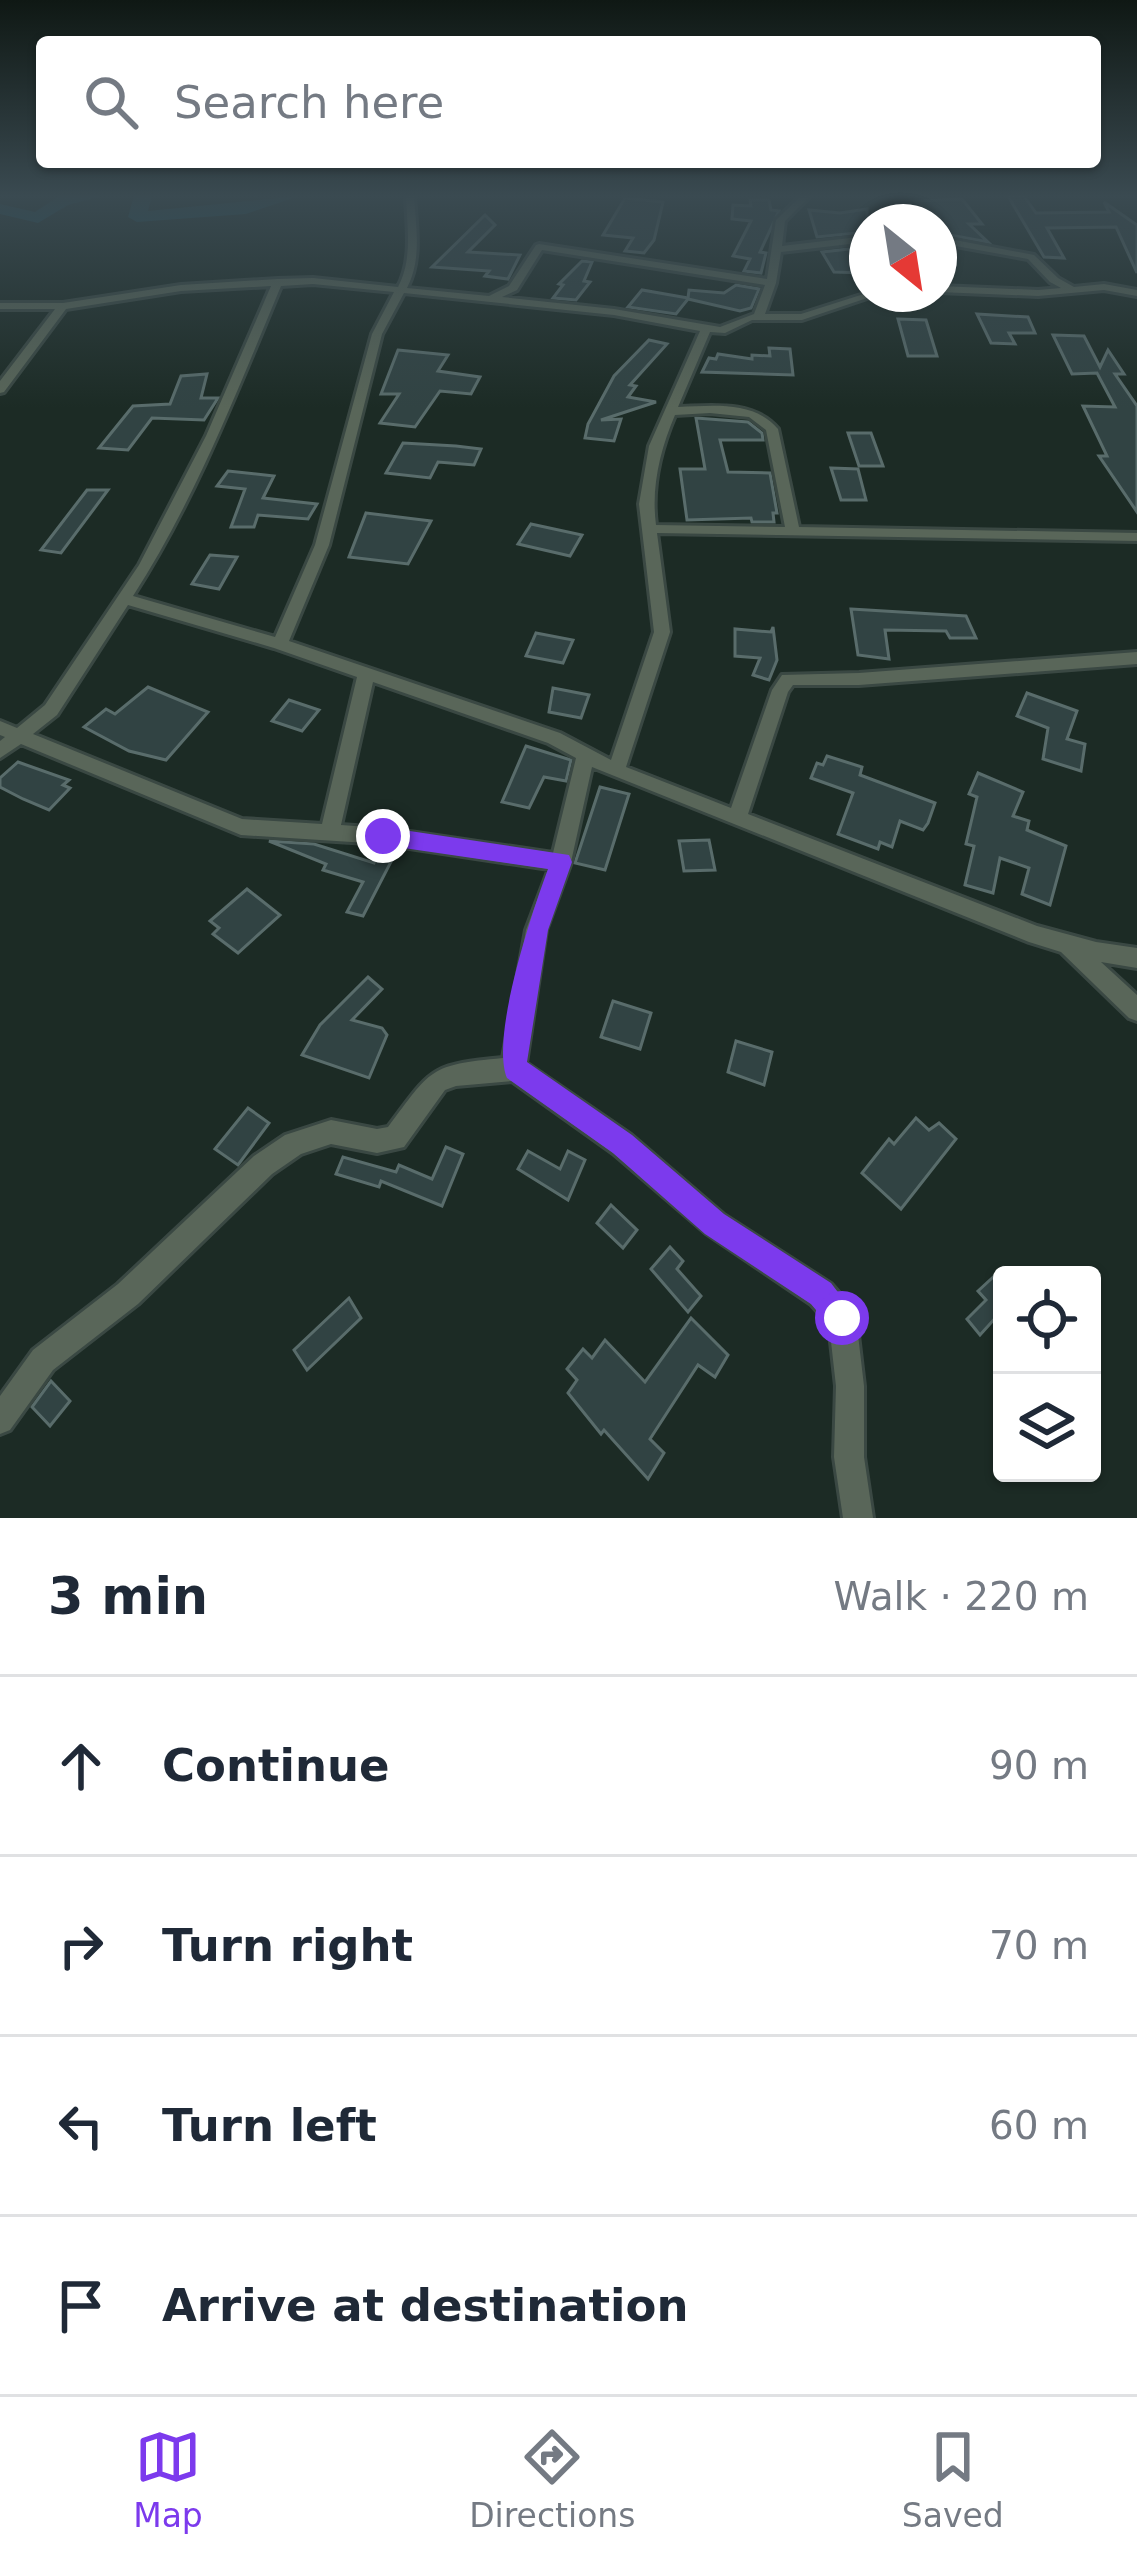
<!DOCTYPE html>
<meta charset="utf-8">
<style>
:root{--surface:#fff;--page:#f6f6f7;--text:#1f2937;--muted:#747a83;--line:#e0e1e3;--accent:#7c3aed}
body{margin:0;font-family:"DejaVu Sans",sans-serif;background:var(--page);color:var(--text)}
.controls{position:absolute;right:36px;bottom:36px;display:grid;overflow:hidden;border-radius:12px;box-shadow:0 3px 9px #0004}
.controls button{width:108px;height:108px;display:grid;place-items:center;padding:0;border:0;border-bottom:3px solid var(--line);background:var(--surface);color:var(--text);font:60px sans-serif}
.compass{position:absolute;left:849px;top:204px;width:108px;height:108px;border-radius:50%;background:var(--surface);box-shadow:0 3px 9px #0004;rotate:150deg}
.stop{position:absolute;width:36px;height:36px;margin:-27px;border:9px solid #7c3aed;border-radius:50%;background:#fff}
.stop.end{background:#7c3aed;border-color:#fff;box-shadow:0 3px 12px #0008}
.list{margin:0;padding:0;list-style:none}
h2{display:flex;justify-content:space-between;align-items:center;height:156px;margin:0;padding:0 48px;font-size:51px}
h2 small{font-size:39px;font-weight:400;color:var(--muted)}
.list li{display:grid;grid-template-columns:78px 1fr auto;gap:36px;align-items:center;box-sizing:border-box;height:180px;padding:0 48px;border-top:3px solid var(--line)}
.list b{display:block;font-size:45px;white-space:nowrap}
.list em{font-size:39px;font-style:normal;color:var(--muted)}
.icon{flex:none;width:66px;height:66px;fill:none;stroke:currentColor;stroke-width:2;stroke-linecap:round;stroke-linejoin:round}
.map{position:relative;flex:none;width:1137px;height:1518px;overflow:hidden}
.search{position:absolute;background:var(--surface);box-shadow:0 3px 9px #0004;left:36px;right:36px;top:36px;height:132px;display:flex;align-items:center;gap:30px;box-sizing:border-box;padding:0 42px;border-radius:12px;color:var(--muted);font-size:45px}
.sheet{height:876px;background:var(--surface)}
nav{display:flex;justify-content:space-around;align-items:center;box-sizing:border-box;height:168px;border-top:3px solid var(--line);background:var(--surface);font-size:33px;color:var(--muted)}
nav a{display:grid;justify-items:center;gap:6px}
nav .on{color:var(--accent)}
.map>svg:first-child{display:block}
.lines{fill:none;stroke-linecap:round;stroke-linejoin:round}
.river{fill:#1d515e;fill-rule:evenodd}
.building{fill:#314343;stroke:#596c6b;stroke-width:3}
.minor-casing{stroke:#3a4843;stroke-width:6}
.minor{fill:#596659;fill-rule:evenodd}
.route{fill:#7c3aed}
</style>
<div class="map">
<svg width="1137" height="1518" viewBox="0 0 1137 1518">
<rect width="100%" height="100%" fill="#1c2b25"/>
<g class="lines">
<g class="river">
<path d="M59,196H102L68,205L38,223L0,214V204L35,212Z"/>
<path d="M134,196H152L148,211L299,196L246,214L137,222L128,217Z"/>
</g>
</g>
<g class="building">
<path d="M1008,196H1024L1036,213L1109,212L1104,202L1137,225V273L1116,227L1047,228L1064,258L1044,257Z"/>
<path d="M625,198L663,202L654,240L644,253L625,251L633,238L603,235Z"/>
<path d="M962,199L982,224H969L988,242L939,233V217L915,201Z"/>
<path d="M750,200H769L771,210L779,211L760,252L766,253L761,273L744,271L750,259L733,256L751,221L732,219L733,205L751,206Z"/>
<path d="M867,209V232L817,237L809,210L840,213Z"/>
<path d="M485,215L495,225L468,252L520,255L508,279L485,276L489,271L432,267Z"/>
<path d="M867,247V273L834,272L822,252Z"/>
<path d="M582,261L592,262L584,281L590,282L576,300L553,298L563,285L559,284Z"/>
<path d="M736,285L759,289L751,308L740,311L688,299L676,314L628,307L642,290L688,298L689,290L724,293Z"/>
<path d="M977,314L1028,317L1035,333H1009L1015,344L991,343Z"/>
<path d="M898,319L926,320L937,356H908Z"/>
<path d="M1053,335L1084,336L1100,367L1108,350L1124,374H1115L1137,406V512L1099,456H1107L1083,406L1115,407L1097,373L1072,374Z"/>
<path d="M649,340L667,344L630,385L636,386L628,397L656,402L601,420L621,419L614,441L585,438L588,424L614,376Z"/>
<path d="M769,348L790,349L793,375L702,372L709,358L716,359L718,354L752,359V355L770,356Z"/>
<path d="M398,350L448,355L438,371L480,377L471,394L440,391L415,427L380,423L399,394H381Z"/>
<path d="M207,374L201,398H218L204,420L152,418L128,450L99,448L133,406L170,404L181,376Z"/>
<path d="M696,418L748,422L762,433L763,440H720L728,472L770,473L777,513H773L774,522H752L751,518L687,520L680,469H705Z"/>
<path d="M848,433H871L883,466H859Z"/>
<path d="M403,443L456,446L481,449L474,465L438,462L430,478L386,473Z"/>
<path d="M831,468L858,469L866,500H841Z"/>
<path d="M228,471L274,476L263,498L317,504L308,519L258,515L254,527H231L245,489L217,486Z"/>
<path d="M87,490H108L61,553L41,550Z"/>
<path d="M366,513L431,521L408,564L349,557Z"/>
<path d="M531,524L582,535L570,556L518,544Z"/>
<path d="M210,555L237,557L219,589L192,584Z"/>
<path d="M851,609L966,616L976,638H950L946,631L885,630L889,659L858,655Z"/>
<path d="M773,627L777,660L769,680L753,675L760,658L735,656V629L771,632Z"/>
<path d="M536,633L573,640L563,663L526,656Z"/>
<path d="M148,687L208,712L166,760L129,751L84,727L106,709L115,714Z"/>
<path d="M553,688L589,695L581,718L549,712Z"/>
<path d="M1027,693L1077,711L1067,739L1085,744L1081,771L1043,759L1048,728L1017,716Z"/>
<path d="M289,700L319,710L302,731L272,721Z"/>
<path d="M526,746L571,760L566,781L544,777L529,808L502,802Z"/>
<path d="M827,756L862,767L860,775L935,803L928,823L923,830L900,821L892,847L880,842L878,849L838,834L853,793L811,778L817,763L823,765Z"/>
<path d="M18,762L69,780L63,785L70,788L49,810L23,799L0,787V778Z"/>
<path d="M978,773L1023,792L1013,816L1029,821L1027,830L1066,846L1050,905L1022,894L1029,868L1000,858L993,893L965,885L974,846L966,844L977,797L969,794Z"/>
<path d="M600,787L629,794L605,870L575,863Z"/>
<path d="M709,840L715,870L684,871L679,841Z"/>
<path d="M269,841L314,844L374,863L380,850L395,854L363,916L347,912L363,882L323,870L326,864Z"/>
<path d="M247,889L280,915L238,953L213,934L219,928L210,921Z"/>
<path d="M368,977L382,989L352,1020L382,1028L387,1035L369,1078L302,1055L320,1025Z"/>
<path d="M613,1001L651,1013L640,1049L601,1037Z"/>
<path d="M736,1041L772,1052L764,1085L728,1072Z"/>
<path d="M248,1108L269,1123L238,1165L215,1149Z"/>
<path d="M916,1118L929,1130L939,1123L956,1139L901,1209L862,1173L889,1139L894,1144Z"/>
<path d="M446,1147L463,1154L442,1206L381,1181L379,1187L336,1174L343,1157L396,1172L399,1165L432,1179Z"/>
<path d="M528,1151L560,1169L568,1151L585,1160L568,1200L518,1169Z"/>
<path d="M611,1205L637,1230L623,1248L597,1223Z"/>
<path d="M670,1247L683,1261L677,1269L701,1296L688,1312L651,1269Z"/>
<path d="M1002,1269V1320L998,1315L980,1335L967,1319L986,1300L978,1291Z"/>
<path d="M349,1298L361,1318L307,1370L294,1350Z"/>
<path d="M691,1318L728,1355L715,1377L698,1365L650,1439L664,1453L648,1479L604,1430L601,1434L568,1393L577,1380L567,1369L583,1349L592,1358L605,1340L645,1382Z"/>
<path d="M51,1381L70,1401L50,1426L32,1407Z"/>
</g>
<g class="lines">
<g class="minor-casing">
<g id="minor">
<path d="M406,196H414C416,227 422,259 407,288L489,296L509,286L536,245L539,244L767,279L776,220L801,196H810L785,221L782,246L867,236V242L781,252L776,283L765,314H801L867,293L879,294L802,320H752L725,333L710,332L678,407C713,406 753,400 778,429L799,527L1137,533V541L657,533L670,632L626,767L731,808L772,690L782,675L859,673L1137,652V664L859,685H793L788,692L748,814L1037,926L1096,942L1137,948V968L1101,962L1137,995V1021L1129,1018L1061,952L1029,942L592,767L571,862L546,930L526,1063L631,1135L724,1215L831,1284L852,1308L856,1318L864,1386V1457L873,1518H843L834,1457L836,1386L829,1324L811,1304L706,1233L613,1153L512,1081L456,1086L445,1090L404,1147L377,1153L331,1144L301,1154L272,1174L138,1304L53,1370L10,1430L0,1434V1396L33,1350L118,1284L254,1156L285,1135L331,1120L377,1129L388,1127C432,1069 428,1065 503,1058L526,930L549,869L383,844L241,835L21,744L0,758V741L5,737L0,735V721L17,728L45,705L139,565L206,436L271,286L181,291L66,309L4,392L0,393V381L55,309H0V303H63L181,285L278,279L313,278L398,287C413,259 407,226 406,196ZM542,250L765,285L754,314L720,327L614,309L502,297L517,290ZM313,284L394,292L372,334L315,545L275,637L133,596C195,500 237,391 281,286ZM404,293L614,315L700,331L649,446L639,504L654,632L611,760L560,733L289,641L329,545L382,334ZM710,413L749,417L766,430L785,527L656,525C651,487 660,450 675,415ZM128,605L274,648L357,677L322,824L242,819L33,734L57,715ZM373,682L548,743L576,758L553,853L383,828L341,825Z"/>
<path d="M939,237L1034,255L1058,278L1074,287L1104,284L1137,290V296L1104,290L1038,296L939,292V286L1038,290L1061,288L1050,282L1028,259L939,243Z"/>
</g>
</g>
<use href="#minor" class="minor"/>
</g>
<linearGradient id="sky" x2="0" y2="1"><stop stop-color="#0f1814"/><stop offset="0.48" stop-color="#3a4a51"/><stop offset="1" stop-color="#3a4a51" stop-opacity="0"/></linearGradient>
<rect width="1137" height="408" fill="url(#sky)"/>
<path class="route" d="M383,827L569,855L572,862L548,930L527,1062L632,1135L724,1214L831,1283L857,1318L853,1329L842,1333L832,1329L811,1304L705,1234L613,1153L507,1078C490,1037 532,912 548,869L383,845L373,836Z"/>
</svg>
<div class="controls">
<button><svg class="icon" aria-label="locate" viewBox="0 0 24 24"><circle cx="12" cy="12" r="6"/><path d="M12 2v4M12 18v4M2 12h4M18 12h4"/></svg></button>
<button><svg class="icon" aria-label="layers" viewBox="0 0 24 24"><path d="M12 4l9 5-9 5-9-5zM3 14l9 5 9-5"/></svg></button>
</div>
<svg class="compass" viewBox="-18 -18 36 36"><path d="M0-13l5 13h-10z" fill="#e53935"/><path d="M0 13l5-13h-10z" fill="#747a83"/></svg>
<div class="stop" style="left:842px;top:1318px"></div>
<div class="stop end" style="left:383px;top:836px"></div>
<div class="search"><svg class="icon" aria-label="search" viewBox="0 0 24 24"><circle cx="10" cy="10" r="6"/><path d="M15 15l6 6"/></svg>Search here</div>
</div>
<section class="sheet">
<h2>3 min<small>Walk · 220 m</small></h2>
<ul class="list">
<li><svg class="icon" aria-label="ahead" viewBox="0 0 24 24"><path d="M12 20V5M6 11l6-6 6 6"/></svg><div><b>Continue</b></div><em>90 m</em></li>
<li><svg class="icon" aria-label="right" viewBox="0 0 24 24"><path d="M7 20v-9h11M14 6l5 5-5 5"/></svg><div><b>Turn right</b></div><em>70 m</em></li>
<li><svg class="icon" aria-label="left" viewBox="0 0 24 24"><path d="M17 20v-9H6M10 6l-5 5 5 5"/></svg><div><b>Turn left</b></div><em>60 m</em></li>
<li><svg class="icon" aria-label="arrive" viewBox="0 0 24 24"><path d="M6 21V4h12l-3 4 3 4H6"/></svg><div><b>Arrive at destination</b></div></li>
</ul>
</section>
<nav>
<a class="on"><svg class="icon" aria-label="map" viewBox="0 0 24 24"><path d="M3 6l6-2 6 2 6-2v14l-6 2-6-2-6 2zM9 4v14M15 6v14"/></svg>Map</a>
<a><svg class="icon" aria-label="directions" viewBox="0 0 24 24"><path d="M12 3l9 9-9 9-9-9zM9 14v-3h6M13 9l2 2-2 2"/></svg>Directions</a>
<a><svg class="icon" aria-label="saved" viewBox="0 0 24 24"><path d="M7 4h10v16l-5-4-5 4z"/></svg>Saved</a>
</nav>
